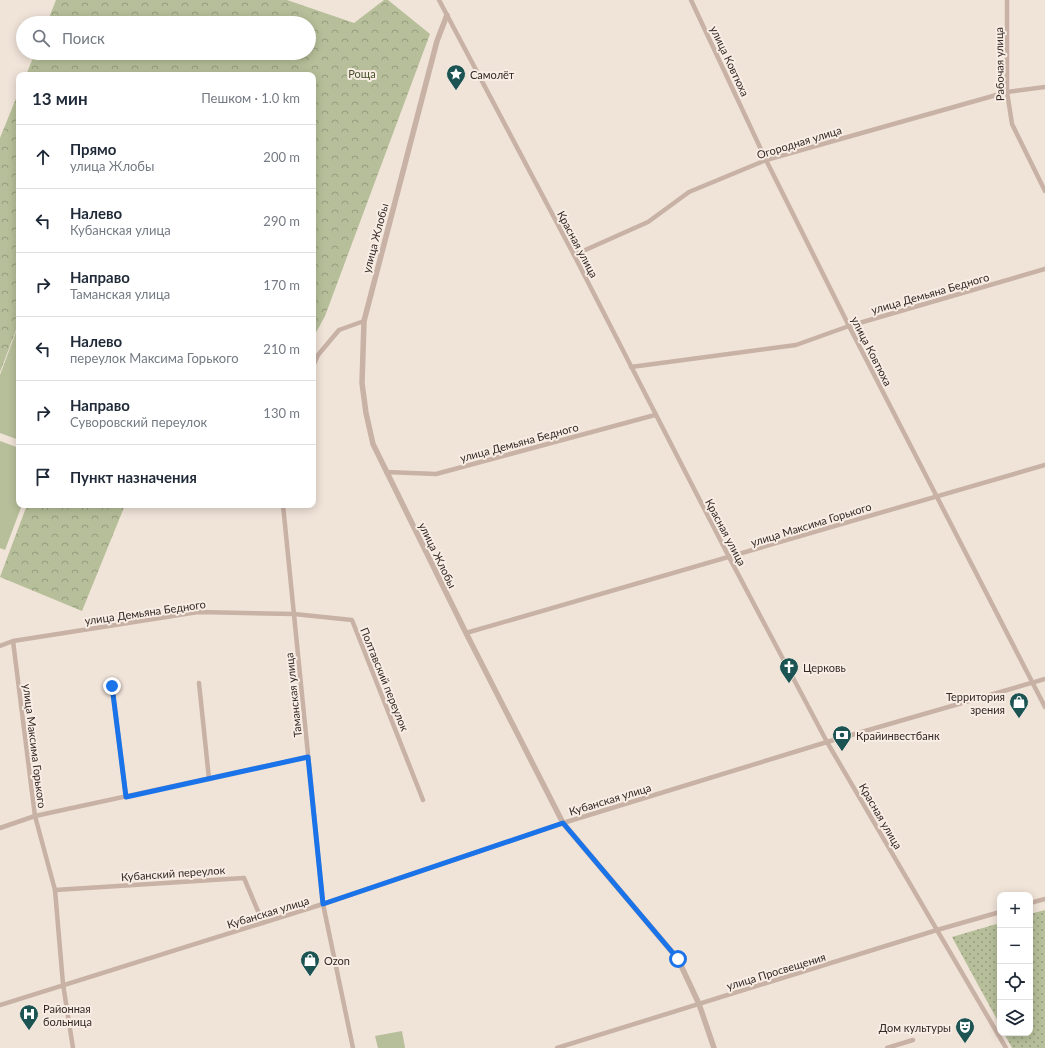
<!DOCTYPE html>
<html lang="ru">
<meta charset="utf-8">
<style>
:root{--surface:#fff;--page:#f2f2f3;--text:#1f2937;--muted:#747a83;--line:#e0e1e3}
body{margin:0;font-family:Lato,sans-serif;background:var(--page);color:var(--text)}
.controls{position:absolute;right:12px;bottom:12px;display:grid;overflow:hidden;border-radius:8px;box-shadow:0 2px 10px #0003}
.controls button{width:36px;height:36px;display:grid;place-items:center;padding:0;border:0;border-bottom:1px solid var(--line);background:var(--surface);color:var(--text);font:20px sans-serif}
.stop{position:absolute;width:12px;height:12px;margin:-9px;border:3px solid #1a73e8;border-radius:50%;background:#fff}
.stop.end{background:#1a73e8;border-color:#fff;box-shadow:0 1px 4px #0008}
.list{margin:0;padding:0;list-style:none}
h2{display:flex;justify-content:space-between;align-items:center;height:52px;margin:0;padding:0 16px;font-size:17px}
h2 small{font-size:13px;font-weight:400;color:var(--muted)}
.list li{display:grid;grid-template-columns:26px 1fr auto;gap:12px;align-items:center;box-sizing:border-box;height:64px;padding:0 16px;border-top:1px solid var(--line)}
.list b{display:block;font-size:15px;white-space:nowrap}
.list p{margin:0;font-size:13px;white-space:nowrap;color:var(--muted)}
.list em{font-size:13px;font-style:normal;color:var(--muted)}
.icon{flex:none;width:22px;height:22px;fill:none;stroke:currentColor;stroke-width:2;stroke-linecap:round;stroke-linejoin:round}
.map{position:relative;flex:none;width:1045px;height:1048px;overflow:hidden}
.search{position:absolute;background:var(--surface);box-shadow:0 2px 10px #0003;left:16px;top:16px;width:300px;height:44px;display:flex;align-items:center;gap:10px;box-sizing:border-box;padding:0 14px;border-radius:22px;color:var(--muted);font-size:15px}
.panel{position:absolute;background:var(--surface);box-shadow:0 2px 10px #0003;left:16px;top:72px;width:300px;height:436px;border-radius:8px}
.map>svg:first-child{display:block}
.grass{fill:url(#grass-dots)}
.forest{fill:url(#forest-crowns)}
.pitch{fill:#b6bf99}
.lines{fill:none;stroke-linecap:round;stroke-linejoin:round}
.minor{stroke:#c8b1a5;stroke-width:4.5}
.tertiary{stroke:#c8b1a5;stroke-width:5.5}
.route{stroke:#1a73e8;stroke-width:5}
.labels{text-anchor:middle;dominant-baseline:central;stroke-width:4;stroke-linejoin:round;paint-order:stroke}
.street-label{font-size:11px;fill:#342926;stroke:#f8ede4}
.park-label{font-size:11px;fill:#47512a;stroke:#f8ede4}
.poi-label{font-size:11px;fill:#342926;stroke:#f8ede4;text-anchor:start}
</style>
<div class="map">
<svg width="1045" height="1048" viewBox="0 0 1045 1048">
<defs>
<pattern id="grass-dots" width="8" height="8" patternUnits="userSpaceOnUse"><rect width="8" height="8" fill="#b6bf99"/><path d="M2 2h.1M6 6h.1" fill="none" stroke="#959b7d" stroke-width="1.8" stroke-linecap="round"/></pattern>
<pattern id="forest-crowns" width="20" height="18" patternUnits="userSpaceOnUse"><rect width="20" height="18" fill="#b6bf99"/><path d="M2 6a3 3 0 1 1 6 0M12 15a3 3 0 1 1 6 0" fill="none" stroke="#959b7d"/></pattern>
</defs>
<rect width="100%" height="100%" fill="#f0e3d8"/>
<g class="grass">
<path d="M1045,910V1048H1012L1004,1033H1030V914Z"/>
<path d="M1000,923V1025L952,937Z"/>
</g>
<g class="forest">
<path d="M56,0H287L354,23L384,0H388L430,34L325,316L313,338V75H26L35,53H309V23H47Z"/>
<path d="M19,91V322L0,372V138Z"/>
<path d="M27,505H125L82,611L0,577Z"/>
</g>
<g class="pitch">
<path d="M16,332L19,333V440L0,433V375Z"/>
<path d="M0,441L19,448V505H22L5,550L0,548Z"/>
<path d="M402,1031L405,1048H378L375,1036Z"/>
</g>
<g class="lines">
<g class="minor">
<path d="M439,0L574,255L729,557L827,742L1006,1048"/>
<path d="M691,0L766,160L849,326L1045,707"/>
<path d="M1007,0V92L1012,124L1045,191"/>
<path d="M574,255L648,222L689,192L766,160L1007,92L1045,87"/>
<path d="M313,366L318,355L339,330L364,321"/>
<path d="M631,367L796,345L849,326L1045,269"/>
<path d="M386,472L436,474L655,415"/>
<path d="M283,505L323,904L353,1048"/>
<path d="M466,633L1045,465"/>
<path d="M13,641L35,816L55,890L63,984L73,1048"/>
<path d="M0,646L13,641L198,612L294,614L352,620L423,800"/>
<path d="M199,683L209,779"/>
<path d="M112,686L126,797"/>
<path d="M0,828L35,816L308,757"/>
<path d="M55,890L244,878L263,923"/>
<path d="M1030,903L1045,899"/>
<path d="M0,1005L323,904L563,823L827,742L1045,679"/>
<path d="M557,1048L937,930L1000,912"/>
<path d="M887,1048L913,1040"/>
</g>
<path class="tertiary" d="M447,15L437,41L364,321L362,383L366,413L373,444L466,633L563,823L678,959L699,1004L714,1048"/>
</g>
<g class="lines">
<path class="route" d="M112,686L126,797L308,757L323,904L563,823L678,959"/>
</g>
<defs>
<g id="sight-pin" transform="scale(1)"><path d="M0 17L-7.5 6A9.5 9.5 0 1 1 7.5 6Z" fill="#1c5453" stroke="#f8ede4"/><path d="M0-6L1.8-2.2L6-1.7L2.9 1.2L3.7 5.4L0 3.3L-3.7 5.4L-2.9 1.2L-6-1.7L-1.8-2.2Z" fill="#fff"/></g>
<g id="church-pin" transform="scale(1)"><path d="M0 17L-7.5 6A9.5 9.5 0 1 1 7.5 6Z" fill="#1c5453" stroke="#f8ede4"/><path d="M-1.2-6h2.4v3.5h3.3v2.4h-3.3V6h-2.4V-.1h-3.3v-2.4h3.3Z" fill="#fff"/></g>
<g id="shop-pin" transform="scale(1)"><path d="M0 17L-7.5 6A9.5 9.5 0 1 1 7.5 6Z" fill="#1c5453" stroke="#f8ede4"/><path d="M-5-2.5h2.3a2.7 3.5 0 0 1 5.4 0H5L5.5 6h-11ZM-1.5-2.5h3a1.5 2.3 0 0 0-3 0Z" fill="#fff"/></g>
<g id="bank-pin" transform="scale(1)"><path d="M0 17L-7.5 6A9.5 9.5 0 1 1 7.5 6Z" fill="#1c5453" stroke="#f8ede4"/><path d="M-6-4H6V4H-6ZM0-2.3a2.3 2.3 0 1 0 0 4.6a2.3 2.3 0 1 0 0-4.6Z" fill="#fff"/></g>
<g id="hospital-pin" transform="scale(1)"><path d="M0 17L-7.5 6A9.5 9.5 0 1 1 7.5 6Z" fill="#1c5453" stroke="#f8ede4"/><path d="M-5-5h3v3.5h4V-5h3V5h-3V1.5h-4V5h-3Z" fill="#fff"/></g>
<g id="theatre-pin" transform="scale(1)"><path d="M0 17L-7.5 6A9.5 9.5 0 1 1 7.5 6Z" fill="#1c5453" stroke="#f8ede4"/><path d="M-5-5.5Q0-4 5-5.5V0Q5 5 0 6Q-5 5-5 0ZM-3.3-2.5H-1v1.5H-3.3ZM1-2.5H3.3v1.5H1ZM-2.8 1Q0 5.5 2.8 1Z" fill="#fff"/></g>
</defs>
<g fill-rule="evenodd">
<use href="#sight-pin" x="456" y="74"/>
<use href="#church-pin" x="789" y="667"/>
<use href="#shop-pin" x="1019" y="702"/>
<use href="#bank-pin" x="842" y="735"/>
<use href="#shop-pin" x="310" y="960"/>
<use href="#hospital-pin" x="29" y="1014"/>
<use href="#theatre-pin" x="965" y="1027"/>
</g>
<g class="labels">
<g class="street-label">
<text transform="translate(730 61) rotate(65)">улица Ковтюха</text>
<text transform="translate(999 64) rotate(-91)">Рабочая улица</text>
<text transform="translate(799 142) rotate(-17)">Огородная улица</text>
<text transform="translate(375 238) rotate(-75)">улица Жлобы</text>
<text transform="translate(578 244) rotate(62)">Красная улица</text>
<text transform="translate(930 293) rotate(-16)">улица Демьяна Бедного</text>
<text transform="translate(872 351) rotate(63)">улица Ковтюха</text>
<text transform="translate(519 442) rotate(-15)">улица Демьяна Бедного</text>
<text transform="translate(811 524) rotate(-17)">улица Максима Горького</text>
<text transform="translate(726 532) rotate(62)">Красная улица</text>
<text transform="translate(438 555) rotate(64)">улица Жлобы</text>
<text transform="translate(145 612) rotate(-8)">улица Демьяна Бедного</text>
<text transform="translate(385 679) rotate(68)">Полтавский переулок</text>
<text transform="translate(293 695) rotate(-96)">Таманская улица</text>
<text transform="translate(35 746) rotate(83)">улица Максима Горького</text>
<text transform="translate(610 799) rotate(-17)">Кубанская улица</text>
<text transform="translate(881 816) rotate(60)">Красная улица</text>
<text transform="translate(173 873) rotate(-4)">Кубанский переулок</text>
<text transform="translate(268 912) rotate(-17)">Кубанская улица</text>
<text transform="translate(776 971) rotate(-17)">улица Просвещения</text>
</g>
<g class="park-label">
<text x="362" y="73">Роща</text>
</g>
<g class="poi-label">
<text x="470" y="74">Самолёт</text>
<text x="803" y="667">Церковь</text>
<text x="1005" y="696" text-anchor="end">Территория<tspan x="1005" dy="13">зрения</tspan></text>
<text x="856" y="735">Крайинвестбанк</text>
<text x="324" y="960">Ozon</text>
<text x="43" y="1008">Районная<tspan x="43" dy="13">больница</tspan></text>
<text x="951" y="1027" text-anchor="end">Дом культуры</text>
</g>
</g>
</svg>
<div class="controls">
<button>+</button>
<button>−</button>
<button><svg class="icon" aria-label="locate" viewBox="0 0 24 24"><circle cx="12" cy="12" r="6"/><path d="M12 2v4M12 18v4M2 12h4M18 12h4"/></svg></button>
<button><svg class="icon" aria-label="layers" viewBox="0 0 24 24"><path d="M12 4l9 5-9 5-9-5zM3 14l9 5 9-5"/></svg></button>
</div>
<div class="stop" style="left:678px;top:959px"></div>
<div class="stop end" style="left:112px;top:686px"></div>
<div class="search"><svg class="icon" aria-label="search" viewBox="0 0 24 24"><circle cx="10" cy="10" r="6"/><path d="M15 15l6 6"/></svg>Поиск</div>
<section class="panel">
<h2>13 мин<small>Пешком · 1.0 km</small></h2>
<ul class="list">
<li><svg class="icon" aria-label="ahead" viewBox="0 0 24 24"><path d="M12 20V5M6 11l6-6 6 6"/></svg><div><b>Прямо</b><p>улица Жлобы</p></div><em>200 m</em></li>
<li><svg class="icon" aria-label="left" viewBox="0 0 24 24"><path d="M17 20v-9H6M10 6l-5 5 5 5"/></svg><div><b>Налево</b><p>Кубанская улица</p></div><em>290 m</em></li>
<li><svg class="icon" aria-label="right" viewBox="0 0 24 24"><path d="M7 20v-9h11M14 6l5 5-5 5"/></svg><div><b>Направо</b><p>Таманская улица</p></div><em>170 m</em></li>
<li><svg class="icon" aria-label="left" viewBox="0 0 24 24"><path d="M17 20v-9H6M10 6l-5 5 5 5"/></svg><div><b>Налево</b><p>переулок Максима Горького</p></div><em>210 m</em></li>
<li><svg class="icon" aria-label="right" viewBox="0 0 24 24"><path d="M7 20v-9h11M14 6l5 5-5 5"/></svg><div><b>Направо</b><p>Суворовский переулок</p></div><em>130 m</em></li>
<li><svg class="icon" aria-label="arrive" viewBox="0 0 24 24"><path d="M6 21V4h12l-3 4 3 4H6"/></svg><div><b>Пункт назначения</b></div></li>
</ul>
</section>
</div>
